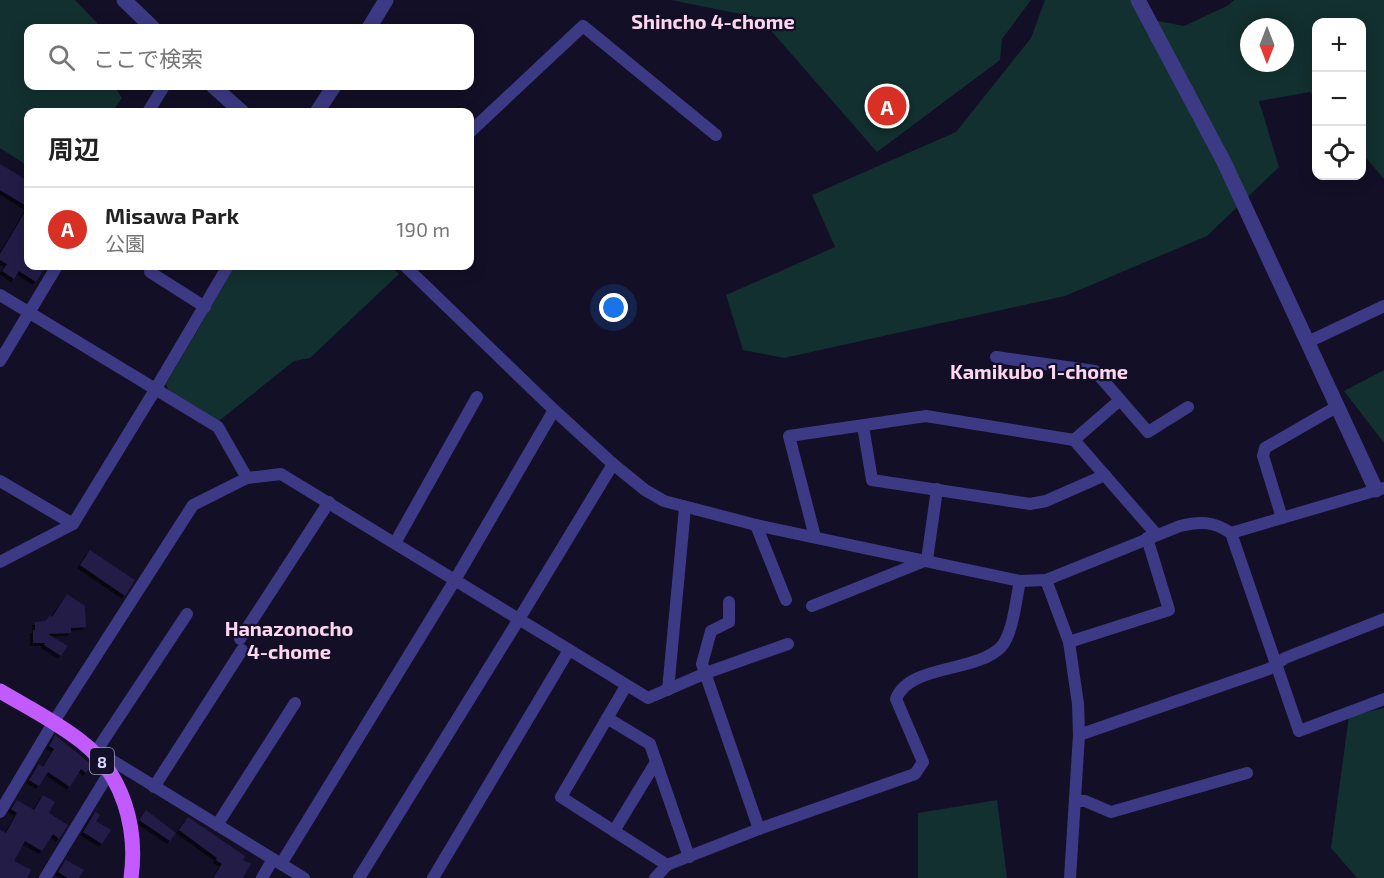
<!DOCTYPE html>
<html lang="ja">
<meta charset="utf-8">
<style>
:root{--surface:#fff;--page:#f6f6f6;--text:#222;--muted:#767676;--line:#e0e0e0;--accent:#d93025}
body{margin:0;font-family:"Exo 2","Noto Sans JP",sans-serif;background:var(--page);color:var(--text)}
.controls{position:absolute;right:18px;top:18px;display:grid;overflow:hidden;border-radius:12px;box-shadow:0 3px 15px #0003}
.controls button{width:54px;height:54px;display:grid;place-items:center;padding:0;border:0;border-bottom:2px solid var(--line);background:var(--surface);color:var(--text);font:30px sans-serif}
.compass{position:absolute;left:1240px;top:18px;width:54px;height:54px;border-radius:50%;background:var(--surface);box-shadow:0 3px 15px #0003;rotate:180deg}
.you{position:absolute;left:614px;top:308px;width:21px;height:21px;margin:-15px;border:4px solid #fff;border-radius:50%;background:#1a73e8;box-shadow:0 0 0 9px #1a73e833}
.badge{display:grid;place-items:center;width:39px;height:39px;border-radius:50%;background:var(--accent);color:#fff;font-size:20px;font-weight:700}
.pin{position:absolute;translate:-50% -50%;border:3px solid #fff;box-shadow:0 2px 6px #0006}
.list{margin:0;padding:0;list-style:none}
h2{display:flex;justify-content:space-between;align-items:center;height:78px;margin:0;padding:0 24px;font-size:26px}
h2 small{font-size:20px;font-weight:400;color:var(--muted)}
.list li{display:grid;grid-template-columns:39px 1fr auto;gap:18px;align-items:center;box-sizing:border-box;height:84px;padding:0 24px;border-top:2px solid var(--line)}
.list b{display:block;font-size:22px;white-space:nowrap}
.list p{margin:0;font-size:20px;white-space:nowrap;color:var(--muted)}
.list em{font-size:20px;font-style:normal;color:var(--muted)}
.icon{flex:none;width:33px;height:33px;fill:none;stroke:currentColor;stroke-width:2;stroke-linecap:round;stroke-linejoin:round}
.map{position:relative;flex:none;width:1384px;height:878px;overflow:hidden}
.search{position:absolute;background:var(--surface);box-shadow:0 3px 15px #0003;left:24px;top:24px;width:450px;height:66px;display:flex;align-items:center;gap:15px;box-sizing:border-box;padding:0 21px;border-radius:12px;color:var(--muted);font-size:22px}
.panel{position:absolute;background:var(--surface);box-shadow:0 3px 15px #0003;left:24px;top:108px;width:450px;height:162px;border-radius:12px}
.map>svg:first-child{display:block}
.green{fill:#12302f;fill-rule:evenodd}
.building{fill:#241b47;filter:url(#shadow)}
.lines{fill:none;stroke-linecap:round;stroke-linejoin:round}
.minor{stroke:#3d3a85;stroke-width:12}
.tertiary{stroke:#3d3a85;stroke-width:15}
.primary{stroke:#c25bff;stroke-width:15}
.labels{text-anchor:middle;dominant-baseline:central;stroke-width:4.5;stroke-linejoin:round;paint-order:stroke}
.shield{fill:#130f26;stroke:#9e99be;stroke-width:1.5}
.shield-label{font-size:16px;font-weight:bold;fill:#d9d4ff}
.neighbourhood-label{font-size:20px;font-weight:bold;fill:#ffd6f0;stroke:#130f26}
</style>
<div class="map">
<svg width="1384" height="878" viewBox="0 0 1384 878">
<defs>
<filter id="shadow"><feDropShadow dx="-3" dy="3" stdDeviation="0" flood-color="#0009"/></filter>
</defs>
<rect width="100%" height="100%" fill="#130f26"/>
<g class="green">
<path d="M0,0H75L97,23V28H28V86H114L122,98L112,112H28V166L0,148Z"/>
<path d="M671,0H1031L1002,39L1000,60L877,152L760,18Z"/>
<path d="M1045,0H1135L1153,20L1184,26L1227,6L1234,0H1384V179L1362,153V22H1316V99L1310,92L1259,101L1279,167L1207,236L1065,296L784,358L743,350L726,295L835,247L812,195L956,132L1031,38ZM1249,27H1285V63H1249Z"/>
<path d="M235,266H390L399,274L310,358L294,361L219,421L169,391L166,384Z"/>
<path d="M1384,370V443L1344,391Z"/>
<path d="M1384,708V878H1357L1331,848L1349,716Z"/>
<path d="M997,800L1007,878H918V813Z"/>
</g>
<g class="building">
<path d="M0,164L28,181V266H46L36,282L19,271L14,279L2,271L7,264L0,260V254L28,207L0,190Z"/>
<path d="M90,550L135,580L125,596L80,565Z"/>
<path d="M67,594L85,606L86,627L71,628V633L48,634L68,646L61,656L44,645L45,643H33V630H35V622L45,621L50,615L52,617Z"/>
<path d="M55,735L92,765L86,773L81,769L70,787L48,772L39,786L29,780L39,764L43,767L54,749L49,746Z"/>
<path d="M43,795L55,802L49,813L68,825L59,839L53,834L42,851L25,841L14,861L31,870L27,878H0V830L6,833L17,813L11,809L17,800L34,810Z"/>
<path d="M98,807L96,812L100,815L96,821L111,830L102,844L83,832Z"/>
<path d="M146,810L176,833L170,841L139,820Z"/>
<path d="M188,817L245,856L243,860L251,864L243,878H213L222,864L216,860L217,858L179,830Z"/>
<path d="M66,860L84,870L79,878H68L58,872Z"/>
</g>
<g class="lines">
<g class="minor">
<path d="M148,112L164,86"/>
<path d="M470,132L583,26L716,135"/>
<path d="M405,266L554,410L613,464L645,490L664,501L756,525L1020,581L1046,580L1180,526C1200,521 1213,521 1231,533L1299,731L1384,699"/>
<path d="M150,272L205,307"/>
<path d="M0,295L218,427L247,478"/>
<path d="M1308,342L1384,306"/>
<path d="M996,357L1095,371L1148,432L1188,407"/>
<path d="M0,361L57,266"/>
<path d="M863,426L872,480L1030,504L1046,501L1105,475"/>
<path d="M1074,440L1120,400"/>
<path d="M0,481L73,524"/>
<path d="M1282,518L1263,456L1265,448L1338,406"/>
<path d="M756,525L786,600"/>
<path d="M1231,533L1384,488"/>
<path d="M815,537L789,436L926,416L1074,440L1156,534"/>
<path d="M395,543L477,397"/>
<path d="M0,562L73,524L155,390L228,266"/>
<path d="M1046,580L1069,642L1078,704L1079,735L1070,878"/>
<path d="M729,602V622L711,631L702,664L759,829"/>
<path d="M812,606L927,560L937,489"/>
<path d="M240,639L329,502"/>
<path d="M1069,642L1169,610L1147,538"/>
<path d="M626,686L561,797L667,865"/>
<path d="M668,690L685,508"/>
<path d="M607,718L650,744L689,857"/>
<path d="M1079,735L1269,669L1285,658L1384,619"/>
<path d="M95,753L187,614"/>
<path d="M104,764L113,761L304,878"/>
<path d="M154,787L242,650"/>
<path d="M1075,801H1085L1111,812L1247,773"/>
<path d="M0,812L53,723L193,505L247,478L281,474L648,698L706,673L788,644"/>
<path d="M217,825L295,703"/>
<path d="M614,831L656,762"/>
<path d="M281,864L455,580L554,410"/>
<path d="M45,878L109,773"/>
<path d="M262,878L273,859"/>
<path d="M359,878L519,619L613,464"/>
<path d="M433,878L569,650"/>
<path d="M655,878L667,865L759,829L915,774L923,762L896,699C909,664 976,673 1001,647C1013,634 1016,599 1020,581"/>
</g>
<g class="tertiary">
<path d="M124,0L153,28"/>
<path d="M1138,0L1224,162L1376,490"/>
<path d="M369,28L386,0"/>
<path d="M213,86L242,112"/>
<path d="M317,112L334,86"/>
</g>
<path class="primary" d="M0,691C27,707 57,722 82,742C123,774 138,828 131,878"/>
</g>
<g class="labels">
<rect class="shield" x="90" y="748" width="24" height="26" rx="4.5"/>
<g class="shield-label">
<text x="102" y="761">8</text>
</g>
<g class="neighbourhood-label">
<text x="713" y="21">Shincho 4-chome</text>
<text x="1039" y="371">Kamikubo 1-chome</text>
<text x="289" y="628">Hanazonocho<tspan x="289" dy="23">4-chome</tspan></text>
</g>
</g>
</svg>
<div class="controls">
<button>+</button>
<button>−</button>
<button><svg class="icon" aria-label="locate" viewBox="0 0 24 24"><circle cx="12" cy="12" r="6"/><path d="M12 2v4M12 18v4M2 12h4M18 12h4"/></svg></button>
</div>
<svg class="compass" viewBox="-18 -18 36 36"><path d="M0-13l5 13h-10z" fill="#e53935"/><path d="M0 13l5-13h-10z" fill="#767676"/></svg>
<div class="you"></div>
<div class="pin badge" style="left:887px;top:106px">A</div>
<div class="search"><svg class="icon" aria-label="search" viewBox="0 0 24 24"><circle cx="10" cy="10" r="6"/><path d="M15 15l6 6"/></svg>ここで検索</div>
<section class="panel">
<h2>周辺<small></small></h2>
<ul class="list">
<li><span class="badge">A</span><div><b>Misawa Park</b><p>公園</p></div><em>190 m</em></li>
</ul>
</section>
</div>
